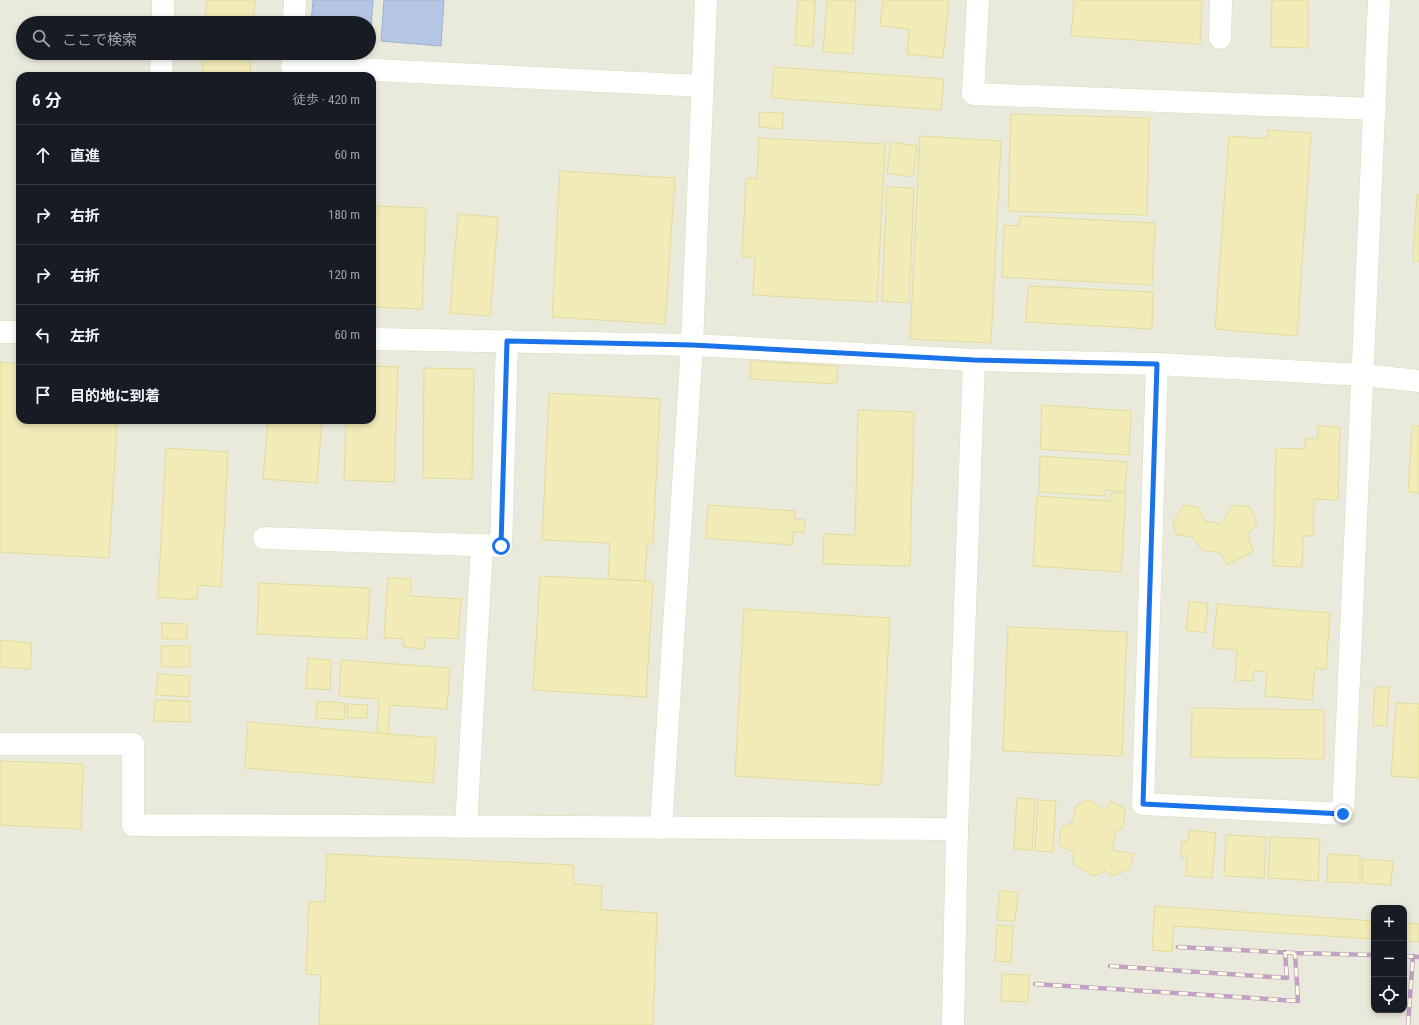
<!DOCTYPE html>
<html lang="ja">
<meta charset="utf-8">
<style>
:root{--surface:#171b24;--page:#20242c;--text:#f1f3f6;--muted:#9ea1a6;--line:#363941}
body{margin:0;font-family:"Roboto Condensed","Noto Sans JP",sans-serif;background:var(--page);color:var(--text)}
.controls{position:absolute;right:12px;bottom:12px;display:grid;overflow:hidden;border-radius:8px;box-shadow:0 2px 6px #0003}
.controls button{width:36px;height:36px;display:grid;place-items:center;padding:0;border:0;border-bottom:1px solid var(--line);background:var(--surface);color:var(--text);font:20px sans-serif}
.stop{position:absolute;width:12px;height:12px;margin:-9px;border:3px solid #1a73e8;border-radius:50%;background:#fff}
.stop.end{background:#1a73e8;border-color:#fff;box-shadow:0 1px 4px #0008}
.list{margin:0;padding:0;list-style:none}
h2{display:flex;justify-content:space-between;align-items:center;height:52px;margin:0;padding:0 16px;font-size:17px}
h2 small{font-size:13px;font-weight:400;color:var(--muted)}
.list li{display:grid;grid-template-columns:26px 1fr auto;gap:12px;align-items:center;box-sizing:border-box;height:60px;padding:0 16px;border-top:1px solid var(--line)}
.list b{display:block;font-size:15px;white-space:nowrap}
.list em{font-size:13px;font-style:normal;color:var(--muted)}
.icon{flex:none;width:22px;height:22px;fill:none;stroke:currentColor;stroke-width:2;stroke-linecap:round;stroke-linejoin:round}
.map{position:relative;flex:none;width:1419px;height:1025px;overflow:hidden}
.search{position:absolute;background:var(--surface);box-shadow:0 2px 6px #0003;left:16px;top:16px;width:360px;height:44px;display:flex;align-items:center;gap:10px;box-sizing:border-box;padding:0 14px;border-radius:22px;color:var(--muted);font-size:15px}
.panel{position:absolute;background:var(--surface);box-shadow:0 2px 6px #0003;left:16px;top:72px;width:360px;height:352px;border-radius:12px}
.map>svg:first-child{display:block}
.industrial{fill:#eaeadc;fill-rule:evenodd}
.water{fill:#b5c6e5;stroke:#9cb0d6}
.building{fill:#f1ebb8;stroke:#e3db99}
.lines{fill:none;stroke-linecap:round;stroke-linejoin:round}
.minor-casing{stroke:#dbd9b8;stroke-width:23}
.minor{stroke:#fff;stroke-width:22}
.rail-casing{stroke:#c4a0c2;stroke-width:4.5}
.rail{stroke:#fcffe6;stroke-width:3;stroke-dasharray:9;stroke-linecap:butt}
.route{stroke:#1a73e8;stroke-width:5}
</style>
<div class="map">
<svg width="1419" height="1025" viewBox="0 0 1419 1025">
<rect width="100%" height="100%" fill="#f9fce0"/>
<path class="industrial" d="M0,0H1419V1025H0ZM23,23H369V53H23ZM20,76H372V420H20ZM1374,908H1404V1010H1374Z"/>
<g class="water">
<path d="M313,0H373L370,45L369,23H311Z"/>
<path d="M384,0H444L441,46L381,41Z"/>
</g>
<g class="building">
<path d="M207,0H255L253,23H205Z"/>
<path d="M798,0H815L813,47L795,45Z"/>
<path d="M827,0H856L853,54L823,52Z"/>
<path d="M883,0H949L943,58L907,54L909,29L880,26Z"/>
<path d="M1074,0H1202L1200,44L1071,36Z"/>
<path d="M1272,0H1308V48L1271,47Z"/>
<path d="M203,53H251L250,76H202Z"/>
<path d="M774,67L944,79L941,110L772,98Z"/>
<path d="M760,112L783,113L782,129L759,127Z"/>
<path d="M1011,114L1149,118L1147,215L1008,211Z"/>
<path d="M1268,130L1311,133L1297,336L1215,329L1229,136L1267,139Z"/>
<path d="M920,136L1001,141L991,343L910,339Z"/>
<path d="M759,138L885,144L877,302L753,295L755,257H742L746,178L757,179Z"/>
<path d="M891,142L917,146L913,177L887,173Z"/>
<path d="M560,171L675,178L665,324L552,317Z"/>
<path d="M887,187L914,188L909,303L882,301Z"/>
<path d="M1417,194L1419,195V261H1413Z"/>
<path d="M376,206L426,208L422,309L372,307Z"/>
<path d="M458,214L498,217L490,316L450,313Z"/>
<path d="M1020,216L1155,223L1152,285L1002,277L1004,225L1019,226Z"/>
<path d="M1028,286L1153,292L1152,329L1026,322Z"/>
<path d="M751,361L838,366L837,384L750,379Z"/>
<path d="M0,362L20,364V420H117L109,558L0,552Z"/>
<path d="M372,366L398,367L394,482L344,480L346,420H372Z"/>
<path d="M424,368L474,369L472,479L423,478Z"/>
<path d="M549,393L660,399L653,544H647L645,581L608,579L610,543L542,540Z"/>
<path d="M1042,405L1131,411L1129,455L1040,449Z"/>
<path d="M858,410L914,412L910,566L823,564L824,534L855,535Z"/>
<path d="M268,420H322L317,483L263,479Z"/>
<path d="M1318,426L1340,427L1338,500L1314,499L1313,536H1303L1302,567L1273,566L1276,448L1305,449V439H1318Z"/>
<path d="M1412,426H1419V493L1408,492Z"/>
<path d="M166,448L228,452L221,587L198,585L197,600L158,597Z"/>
<path d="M1040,456L1127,462L1125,492L1105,490V496L1039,492Z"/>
<path d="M1110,493L1126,494L1121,572L1033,566L1037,496L1110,501Z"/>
<path d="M708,505L795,511L794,519L805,520L804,533L793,532L792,545L706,538Z"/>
<path d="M1184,505L1198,507L1205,521L1221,524L1233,505L1250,507L1257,524L1247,535L1254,551L1227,565L1221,553L1202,550L1193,537L1177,535L1173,523Z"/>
<path d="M540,576L645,581L653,583L646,697L533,690Z"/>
<path d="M388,578L411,579L410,596L461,599L458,639L425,637L424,649L403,647L404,639L384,638Z"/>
<path d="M259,583L370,588L367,639L257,634Z"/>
<path d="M1189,601L1208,604L1205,633L1186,630Z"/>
<path d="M1217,604L1330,613L1326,669L1315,668L1312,700L1265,696L1267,672L1254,671L1253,681L1235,680L1237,650L1213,648Z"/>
<path d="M744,609L890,618L881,785L735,776Z"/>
<path d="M162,623L187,624V639H162Z"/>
<path d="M1008,627L1127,632L1122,756L1003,751Z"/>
<path d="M0,640L32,643L30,669L0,667Z"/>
<rect x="161" y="646" width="29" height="21"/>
<path d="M308,658L331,660L330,690L306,688Z"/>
<path d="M341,660L450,668L447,709L390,705L388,734L377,733L379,699L339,696Z"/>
<path d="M158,674L190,676L189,697L156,695Z"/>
<path d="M1375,687H1389L1387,726L1373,725Z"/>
<path d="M155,700L190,701V722L154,721Z"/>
<path d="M317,701L345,703L344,720L316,718Z"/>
<path d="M1396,703L1419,704V778L1391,776Z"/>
<path d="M348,704L368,705L367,718H347Z"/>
<path d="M1192,708L1324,710V759L1191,757Z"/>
<path d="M248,722L436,738L433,783L245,768Z"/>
<path d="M0,761L83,764L81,829L0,825Z"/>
<path d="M1017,798L1035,799L1032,850L1014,849Z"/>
<path d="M1088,799L1105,810L1111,801L1125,809L1123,828L1116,830L1112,850L1133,854L1130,869L1113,876L1105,871L1093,876L1073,864L1074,852L1059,845L1061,828L1073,822L1076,806Z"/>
<path d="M1038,800L1056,801L1053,852L1035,851Z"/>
<path d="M1189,830L1216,833L1212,878L1186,876L1187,858L1181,857L1182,841H1188Z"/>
<path d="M1226,835L1266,837L1264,878L1224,876Z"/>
<path d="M1270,837L1320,839L1318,881L1268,878Z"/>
<path d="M327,854L574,865L573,884L602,886L601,910L657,913L653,1025H319L321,975L306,974L309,901L325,902Z"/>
<path d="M1328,854L1360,856V883L1327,882Z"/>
<path d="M1363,859L1393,861L1391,885L1362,883Z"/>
<path d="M1000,891L1018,892L1015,921L997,920Z"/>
<path d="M1155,906L1374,921V939L1174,926L1172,952L1152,950Z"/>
<path d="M1404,923L1419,924V942L1404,941Z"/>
<path d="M997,925L1013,926L1011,962L995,961Z"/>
<path d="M1002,974L1029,975L1028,1002L1001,1001Z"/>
</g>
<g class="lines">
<g class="minor-casing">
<g id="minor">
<path d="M978,0L973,94L1375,109"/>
<path d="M163,23V0"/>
<path d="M294,23L295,0"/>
<path d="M1220,38L1221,0"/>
<path d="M292,66L702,86"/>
<path d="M161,76L162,53"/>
<path d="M0,332H20"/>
<path d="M372,339L692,345L706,0"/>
<path d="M1157,364L1143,804L1343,814L1379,0"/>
<path d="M264,538L501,546L507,341"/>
<path d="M0,744H133V825L957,829"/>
<path d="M466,827L482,545"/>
<path d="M661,828L692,345L974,360L1157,364L1364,375L1419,381"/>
<path d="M953,1025L957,829L974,360"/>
</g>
</g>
<use href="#minor" class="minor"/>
<g class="rail-casing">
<g id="rail">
<path d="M1178,947L1295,953L1374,955"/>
<path d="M1404,956L1419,957"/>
<path d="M1110,966L1287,978L1285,952"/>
<path d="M1035,984L1298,1001L1295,953"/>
<path d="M1408,1025L1413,956"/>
</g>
</g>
<use href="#rail" class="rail"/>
</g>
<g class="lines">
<path class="route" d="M501,546L507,341L692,345L974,360L1157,364L1143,804L1343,814"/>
</g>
</svg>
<div class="controls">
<button>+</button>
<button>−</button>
<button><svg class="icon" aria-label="locate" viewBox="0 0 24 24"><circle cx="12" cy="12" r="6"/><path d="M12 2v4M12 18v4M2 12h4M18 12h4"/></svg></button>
</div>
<div class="stop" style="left:501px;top:546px"></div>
<div class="stop end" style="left:1343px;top:814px"></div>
<div class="search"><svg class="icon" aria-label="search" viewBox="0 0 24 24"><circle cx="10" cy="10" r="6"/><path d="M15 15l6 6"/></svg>ここで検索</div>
<section class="panel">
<h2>6 分<small>徒歩 · 420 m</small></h2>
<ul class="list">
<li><svg class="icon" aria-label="ahead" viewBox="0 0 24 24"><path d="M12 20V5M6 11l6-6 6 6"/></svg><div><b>直進</b></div><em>60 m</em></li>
<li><svg class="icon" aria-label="right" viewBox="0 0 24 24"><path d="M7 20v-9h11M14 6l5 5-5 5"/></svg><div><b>右折</b></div><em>180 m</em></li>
<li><svg class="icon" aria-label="right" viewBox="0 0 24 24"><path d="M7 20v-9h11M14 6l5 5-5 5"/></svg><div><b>右折</b></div><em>120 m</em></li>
<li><svg class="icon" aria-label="left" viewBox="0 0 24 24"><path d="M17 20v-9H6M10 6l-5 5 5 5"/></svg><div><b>左折</b></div><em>60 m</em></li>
<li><svg class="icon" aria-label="arrive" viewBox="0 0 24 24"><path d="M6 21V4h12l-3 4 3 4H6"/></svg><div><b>目的地に到着</b></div></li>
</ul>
</section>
</div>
